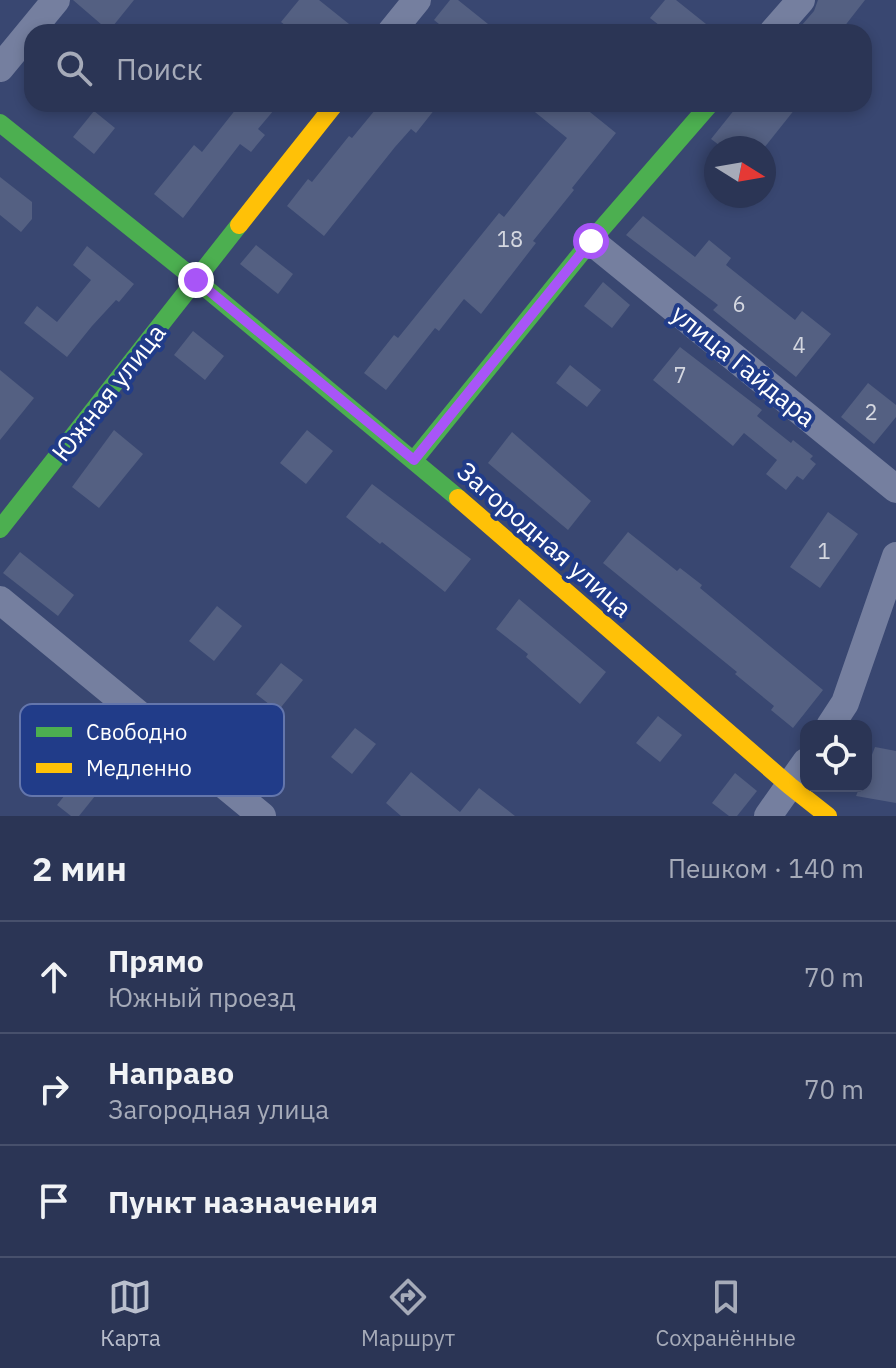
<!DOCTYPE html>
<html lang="ru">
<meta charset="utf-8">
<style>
:root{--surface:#2b3555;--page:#333d5b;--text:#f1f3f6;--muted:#a6abb9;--line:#47506c;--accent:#babfcd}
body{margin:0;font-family:"IBM Plex Sans",sans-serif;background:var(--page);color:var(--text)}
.controls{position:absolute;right:24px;bottom:24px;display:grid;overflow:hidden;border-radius:16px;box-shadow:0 4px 12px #0003}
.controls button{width:72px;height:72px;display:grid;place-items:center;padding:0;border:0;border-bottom:2px solid var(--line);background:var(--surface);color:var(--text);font:40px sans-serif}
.compass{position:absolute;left:704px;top:136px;width:72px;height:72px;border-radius:50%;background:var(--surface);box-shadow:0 4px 12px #0003;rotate:101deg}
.stop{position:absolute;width:24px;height:24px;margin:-18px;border:6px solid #a855f7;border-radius:50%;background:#fff}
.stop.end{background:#a855f7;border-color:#fff;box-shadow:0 2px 8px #0008}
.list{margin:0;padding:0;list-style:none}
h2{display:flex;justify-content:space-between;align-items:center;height:104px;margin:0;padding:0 32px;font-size:34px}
h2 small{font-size:26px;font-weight:400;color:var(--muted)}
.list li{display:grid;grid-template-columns:52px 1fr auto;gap:24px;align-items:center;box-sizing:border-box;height:112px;padding:0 32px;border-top:2px solid var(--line)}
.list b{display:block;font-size:30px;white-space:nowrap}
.list p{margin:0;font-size:26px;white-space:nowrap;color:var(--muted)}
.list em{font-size:26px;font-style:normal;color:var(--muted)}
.icon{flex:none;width:44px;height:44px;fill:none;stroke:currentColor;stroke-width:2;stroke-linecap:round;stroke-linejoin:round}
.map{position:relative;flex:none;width:896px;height:816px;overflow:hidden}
.search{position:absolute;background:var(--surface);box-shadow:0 4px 12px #0003;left:24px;right:24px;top:24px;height:88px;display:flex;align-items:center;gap:20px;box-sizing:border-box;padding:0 28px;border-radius:24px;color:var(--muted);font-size:30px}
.sheet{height:440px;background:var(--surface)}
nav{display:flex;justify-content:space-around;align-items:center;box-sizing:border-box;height:112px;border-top:2px solid var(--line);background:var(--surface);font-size:22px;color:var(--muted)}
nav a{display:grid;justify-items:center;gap:4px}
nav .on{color:var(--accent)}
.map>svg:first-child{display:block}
.building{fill:#546082}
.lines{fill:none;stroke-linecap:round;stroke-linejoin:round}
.street{stroke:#757f9f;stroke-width:28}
.fast{stroke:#4caf50;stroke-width:18}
.slow{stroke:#ffc107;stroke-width:18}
.route{stroke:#a855f7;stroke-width:10}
.labels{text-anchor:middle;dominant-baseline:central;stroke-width:8;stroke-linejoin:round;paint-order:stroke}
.number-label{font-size:22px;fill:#d4d7e0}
.street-label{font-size:26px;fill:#fff;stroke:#213c89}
.key{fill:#213c89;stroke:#6476ac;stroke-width:2}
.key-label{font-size:22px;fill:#fff}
</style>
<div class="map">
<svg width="896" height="816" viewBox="0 0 896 816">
<rect width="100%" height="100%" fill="#394771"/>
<g class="building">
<path d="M73,0H134L109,31Z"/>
<path d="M299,0H319L359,32H294L281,22Z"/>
<path d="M450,0H458L498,32H449L434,20Z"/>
<path d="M665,0H676L716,32H668L650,18Z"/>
<path d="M818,0H865L840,32H796L814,11Z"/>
<path d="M240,104H279L258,129L265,135L251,152L240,144L183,218L154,194L194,145L202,152Z"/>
<path d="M380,104H439L416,133L411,129L395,147L324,236L287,206L308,179L312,182L349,136L352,138Z"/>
<path d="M525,104H580L616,133L572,188L574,190L533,241L536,243L481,314L464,299L439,331L435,328L386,390L364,373L394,335L398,338L499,213L504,217L567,138Z"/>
<path d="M739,104H799L764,148H723L711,139Z"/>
<path d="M94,111L115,128L94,154L73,137Z"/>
<path d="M0,177L32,202V219L21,232L0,215Z"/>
<path d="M643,216L695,257L709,240L731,258L726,265L795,320L802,311L831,334L796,377L713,310L718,305L626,235Z"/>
<path d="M256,245L293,274L278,294L240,264Z"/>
<path d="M87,246L134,284L119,302L116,300L92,326L67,357L24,323L37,306L57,322L91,280L73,265Z"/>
<path d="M603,282L630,305L612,328L584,306Z"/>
<path d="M193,331L224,356L205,380L174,355Z"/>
<path d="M680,347L762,410L757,416L791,443L793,440L813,456L810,459L816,464L803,480L797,476L786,490L766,474L777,460L744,433L733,446L653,380Z"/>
<path d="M570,365L601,390L587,407L556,383Z"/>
<path d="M0,370L34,398L0,440Z"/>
<path d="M868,383L896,405V417L874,444L841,417Z"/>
<path d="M114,430L143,454L99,508L72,487Z"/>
<path d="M307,430L333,451L306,484L280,463Z"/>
<path d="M512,432L591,501L568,530L488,463Z"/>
<path d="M372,484L471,559L445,592L382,542L380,544L346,517Z"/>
<path d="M828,512L858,534L820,588L790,567Z"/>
<path d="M628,532L677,571L680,568L702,585L700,588L823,690L793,728L771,710L774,706L735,674L737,672L603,563Z"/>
<path d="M20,552L74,595L58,616L3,573Z"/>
<path d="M519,599L606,672L580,704L526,657L528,654L496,629Z"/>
<path d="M217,606L242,626L214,661L189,641Z"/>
<path d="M281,663L303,680L278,711L256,694Z"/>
<path d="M658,716L682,735L660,762L636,743Z"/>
<path d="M355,728L376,744L352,774L331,757Z"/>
<path d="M875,747L896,751V803L856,796L860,786H866V770Z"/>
<path d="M411,772L460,812L479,788L515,816H401L386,803Z"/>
<path d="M735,773L757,791L737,816H729L712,803Z"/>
<path d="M76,781L95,796L79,816H71L57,805Z"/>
</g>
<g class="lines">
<g class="street">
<path d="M391,32L417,0"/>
<path d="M773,32L801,0"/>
<path d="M0,68L56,0"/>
<path d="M591,241L896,489"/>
<path d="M0,600L262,816"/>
<path d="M830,726L845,703L896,556"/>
<path d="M768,816L806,762"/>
</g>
<g class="fast">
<path d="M0,123L196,280L458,498"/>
<path d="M414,460L591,241L710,104"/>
<path d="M0,529L239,225"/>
</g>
<g class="slow">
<path d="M239,225L335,104"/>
<path d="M458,498L790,786L828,816"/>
</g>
</g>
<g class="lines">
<path class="route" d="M196,280L414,460L591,241"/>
</g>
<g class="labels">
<g class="number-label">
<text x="510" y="238">18</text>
<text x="739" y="303">6</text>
<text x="799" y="344">4</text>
<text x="680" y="374">7</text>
<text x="871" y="411">2</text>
<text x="824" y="550">1</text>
</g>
<g class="street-label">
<text transform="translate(744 365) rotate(39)">улица Гайдара</text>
<text transform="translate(108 392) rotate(-52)">Южная улица</text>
<text transform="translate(545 539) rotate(41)">Загородная улица</text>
</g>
</g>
<rect x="20" y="704" width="264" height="92" rx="12" class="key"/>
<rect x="36" y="727" width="36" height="10" fill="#4caf50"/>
<rect x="36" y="763" width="36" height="10" fill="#ffc107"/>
<g class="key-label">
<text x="86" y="740">Свободно</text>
<text x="86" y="776">Медленно</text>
</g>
</svg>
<div class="controls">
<button><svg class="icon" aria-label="locate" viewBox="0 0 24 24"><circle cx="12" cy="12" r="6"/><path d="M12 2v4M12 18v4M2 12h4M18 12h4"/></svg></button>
</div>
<svg class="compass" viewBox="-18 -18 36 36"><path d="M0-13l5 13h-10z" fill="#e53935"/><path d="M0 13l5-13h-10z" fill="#a6abb9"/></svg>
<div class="stop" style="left:591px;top:241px"></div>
<div class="stop end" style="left:196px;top:280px"></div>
<div class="search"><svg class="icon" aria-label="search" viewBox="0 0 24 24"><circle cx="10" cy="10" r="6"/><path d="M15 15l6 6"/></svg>Поиск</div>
</div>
<section class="sheet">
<h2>2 мин<small>Пешком · 140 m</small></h2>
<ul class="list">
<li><svg class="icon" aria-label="ahead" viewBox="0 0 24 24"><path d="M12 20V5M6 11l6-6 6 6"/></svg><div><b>Прямо</b><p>Южный проезд</p></div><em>70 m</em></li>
<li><svg class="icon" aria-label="right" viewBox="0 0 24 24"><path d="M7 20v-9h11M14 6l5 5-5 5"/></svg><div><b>Направо</b><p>Загородная улица</p></div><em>70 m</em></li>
<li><svg class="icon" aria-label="arrive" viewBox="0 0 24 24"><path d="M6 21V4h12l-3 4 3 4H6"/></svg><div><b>Пункт назначения</b></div></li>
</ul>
</section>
<nav>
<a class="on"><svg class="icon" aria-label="map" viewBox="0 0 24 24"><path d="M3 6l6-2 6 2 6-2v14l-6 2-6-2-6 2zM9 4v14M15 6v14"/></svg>Карта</a>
<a><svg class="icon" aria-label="directions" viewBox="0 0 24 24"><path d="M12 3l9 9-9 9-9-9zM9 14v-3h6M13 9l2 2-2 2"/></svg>Маршрут</a>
<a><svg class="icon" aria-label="saved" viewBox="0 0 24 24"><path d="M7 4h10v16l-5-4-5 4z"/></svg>Сохранённые</a>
</nav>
